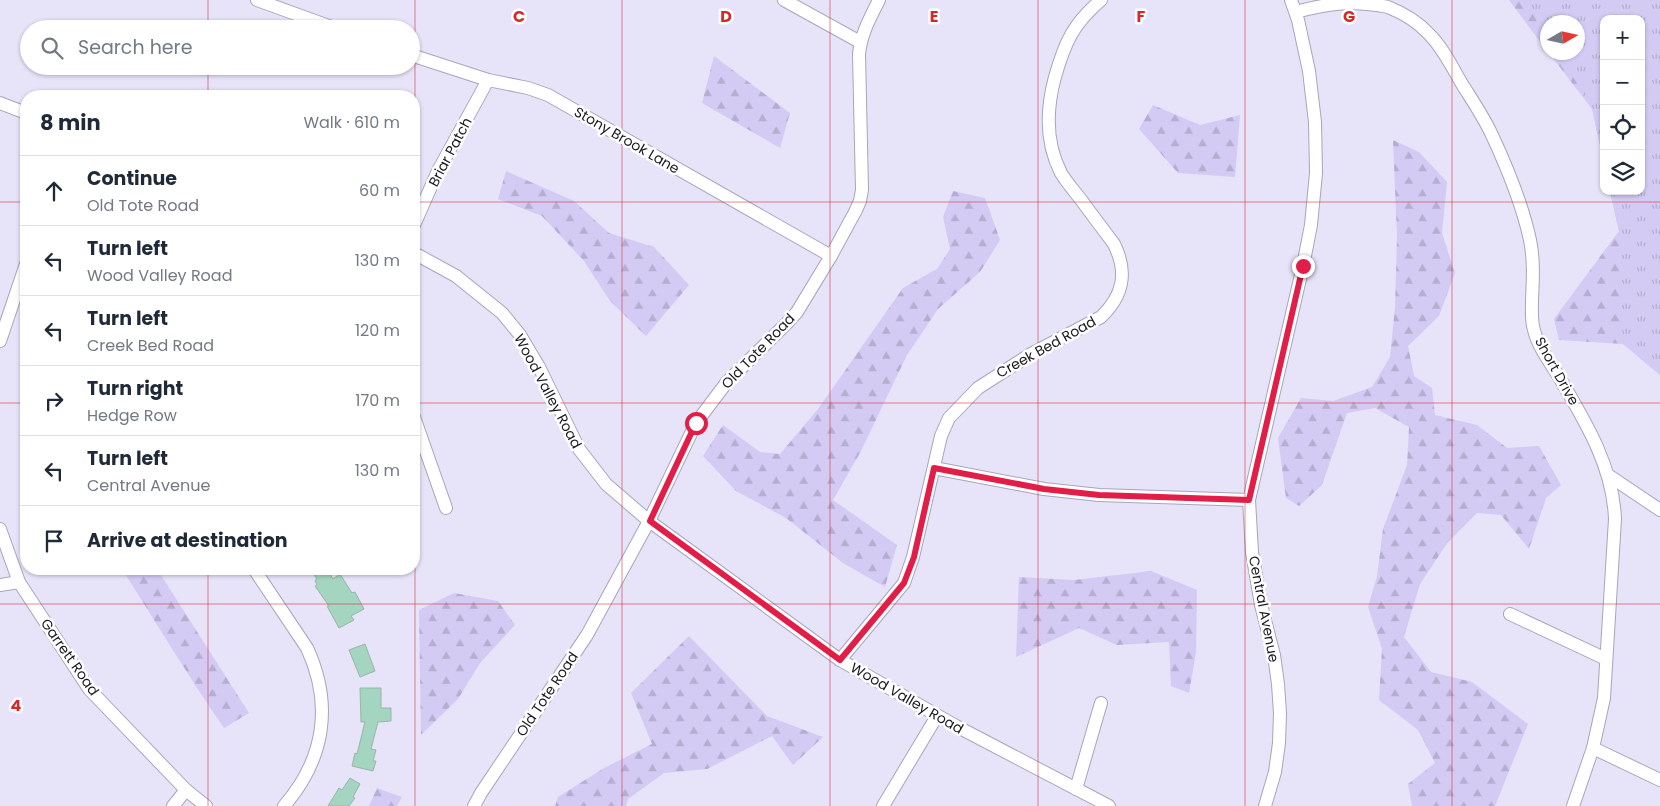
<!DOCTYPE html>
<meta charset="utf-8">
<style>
:root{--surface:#fff;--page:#f2f2f3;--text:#1f2937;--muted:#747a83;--line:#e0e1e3}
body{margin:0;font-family:Poppins,sans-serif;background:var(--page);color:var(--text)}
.controls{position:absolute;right:15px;top:15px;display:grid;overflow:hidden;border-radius:10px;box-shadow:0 1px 4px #0004}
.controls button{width:45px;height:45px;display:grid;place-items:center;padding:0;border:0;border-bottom:1px solid var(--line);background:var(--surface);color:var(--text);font:25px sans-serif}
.compass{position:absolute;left:1540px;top:15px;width:45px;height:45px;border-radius:50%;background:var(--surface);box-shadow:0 1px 4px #0004;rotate:81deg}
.stop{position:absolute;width:15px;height:15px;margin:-11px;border:4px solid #e11d48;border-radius:50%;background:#fff}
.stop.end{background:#e11d48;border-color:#fff;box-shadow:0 1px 5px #0008}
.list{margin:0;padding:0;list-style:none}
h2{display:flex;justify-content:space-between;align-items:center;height:65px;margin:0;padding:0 20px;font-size:21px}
h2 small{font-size:16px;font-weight:400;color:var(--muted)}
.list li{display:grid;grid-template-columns:32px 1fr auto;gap:15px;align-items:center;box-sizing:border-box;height:70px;padding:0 20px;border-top:1px solid var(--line)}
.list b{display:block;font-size:19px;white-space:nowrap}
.list p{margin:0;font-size:16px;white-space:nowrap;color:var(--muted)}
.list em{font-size:16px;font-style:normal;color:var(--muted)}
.icon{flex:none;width:28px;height:28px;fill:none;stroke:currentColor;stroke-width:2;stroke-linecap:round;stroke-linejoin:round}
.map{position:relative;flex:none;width:1660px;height:806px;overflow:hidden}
.search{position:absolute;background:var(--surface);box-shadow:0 1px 4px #0004;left:20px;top:20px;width:400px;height:55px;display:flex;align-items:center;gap:12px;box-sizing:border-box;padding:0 18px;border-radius:28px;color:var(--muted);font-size:19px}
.panel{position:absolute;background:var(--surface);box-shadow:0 1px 4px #0004;left:20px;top:90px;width:400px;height:485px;border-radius:20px}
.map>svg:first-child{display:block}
.forest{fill:url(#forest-firs)}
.park{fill:url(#park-tufts)}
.building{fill:#a3d5c0;stroke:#9cb4a9}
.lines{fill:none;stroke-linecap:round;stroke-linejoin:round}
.street-casing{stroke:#a9a5ba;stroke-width:14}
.street{stroke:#fff;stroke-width:12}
.route{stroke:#e11d48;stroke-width:6}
.grid{fill:none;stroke:#d62828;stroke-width:1;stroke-opacity:0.55}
.labels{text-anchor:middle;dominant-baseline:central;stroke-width:5;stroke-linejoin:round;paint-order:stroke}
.street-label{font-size:14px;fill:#1b1921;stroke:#fff}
.grid-label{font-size:16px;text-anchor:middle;font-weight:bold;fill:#d62828;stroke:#fff;stroke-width:5;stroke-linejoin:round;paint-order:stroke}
</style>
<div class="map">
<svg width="1660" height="806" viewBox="0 0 1660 806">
<defs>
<pattern id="forest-firs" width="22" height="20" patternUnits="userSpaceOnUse" patternTransform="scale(1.25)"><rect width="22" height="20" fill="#d3cbf4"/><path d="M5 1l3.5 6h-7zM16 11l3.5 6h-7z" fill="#b5aed1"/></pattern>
<pattern id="park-tufts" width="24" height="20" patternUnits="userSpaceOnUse" patternTransform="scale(1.25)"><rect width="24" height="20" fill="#d3cbf4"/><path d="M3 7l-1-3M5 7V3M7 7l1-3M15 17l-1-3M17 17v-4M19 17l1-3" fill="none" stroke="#b5aed1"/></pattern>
</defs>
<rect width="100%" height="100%" fill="#e7e3f9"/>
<g class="forest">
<path d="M1509,0H1660V375L1623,344L1559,340L1554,319L1619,231L1610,191H1641V19H1604V163L1592,109L1549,53L1578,52V22H1548L1547,51Z"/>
<path d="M714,56L790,113L780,148L702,103Z"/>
<path d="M1153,105L1200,125L1240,115L1235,177L1178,173L1139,129Z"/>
<path d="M1393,140L1419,152L1447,182L1442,233L1455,273L1439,316L1408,346L1414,376L1432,388L1435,415L1477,425L1507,448L1539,446L1561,485L1546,498L1529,549L1501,515L1477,513L1448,542L1420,584L1404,637L1431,672L1472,682L1528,724L1495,806H1412L1408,784L1435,763L1418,730L1379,700L1382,649L1368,607L1377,577L1383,529L1407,465L1409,427L1375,408L1347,413L1322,485L1299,506L1286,498L1278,438L1301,398L1333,401L1372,387L1390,357L1395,308L1397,237Z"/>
<path d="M506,171L574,201L609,233L654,247L689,285L646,336L610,301L584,261L542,216L498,199Z"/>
<path d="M953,191L985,198L1000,240L980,272L938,309L907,355L861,451L833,500L897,545L885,587L843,563L786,518L736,491L703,456L723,425L760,452L780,454L818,409L903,288L937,269L950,249L943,217Z"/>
<path d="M122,569H157L249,713L224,728C188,676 156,622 122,569Z"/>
<path d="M1151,571L1197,590L1196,652L1189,693L1171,686L1169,642L1117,645L1079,628L1016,657L1019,577L1074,580Z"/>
<path d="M454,593L498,601L515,625L480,663L458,699L421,735L419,610Z"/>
<path d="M689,636L767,716L823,737L793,765L772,736L707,769L664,773L628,799L626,806H555L558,797L604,768L652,744L631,693Z"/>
<path d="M377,788L402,797L397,806H369Z"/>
</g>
<path class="park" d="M1528,0H1660V375L1623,344L1619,231L1610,191H1641V19H1604V163L1592,109L1559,53L1578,52V22H1548L1547,34Z"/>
<g class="building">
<path d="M310,569H327L333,579L340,574L352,593L355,592L364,609L351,616L354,620L339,628L327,606H329L315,586L317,585L315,580L317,579Z"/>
<path d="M365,644L375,671L360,677L349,650Z"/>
<path d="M360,688H381V708H391V721L378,722L371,749L376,750L373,761H376L373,771L352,766L355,753L357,754L365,722H361Z"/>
<path d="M350,778L360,784L353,797L355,798L349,806H328L339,788L342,790Z"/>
</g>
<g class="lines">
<g class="street-casing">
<g id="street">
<path d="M257,0L337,29"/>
<path d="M784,0L860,42"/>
<path d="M1296,12C1329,3 1354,0 1388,7C1403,13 1418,22 1429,34C1443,48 1452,67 1462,84C1472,100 1483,116 1491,133C1507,167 1522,203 1530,240C1534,259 1533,280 1532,300C1532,310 1531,321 1534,330C1538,347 1550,362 1559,377C1585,421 1613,466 1615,519L1604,698L1593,748L1573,806"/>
<path d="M411,55L488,80L528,88L548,95L831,256"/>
<path d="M0,103L26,113"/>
<path d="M414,225L438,171L488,80"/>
<path d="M414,253L456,276L502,313L520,335L539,367L579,449L606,484L649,521L840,660L956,726L1109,806"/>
<path d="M0,341L26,264"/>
<path d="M414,417L446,508"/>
<path d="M934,468L1044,489L1099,495L1249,500"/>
<path d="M1608,475L1660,510"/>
<path d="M0,529L19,582L89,689L186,790L206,806"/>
<path d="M254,569L307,648C333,704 325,759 284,806"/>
<path d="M0,585L19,582"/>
<path d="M1510,614L1606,659"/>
<path d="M840,660L904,583L913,557L941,436L949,418L978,388L1031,354L1101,317C1124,295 1128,272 1114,244C1103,229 1092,215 1082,201C1075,192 1067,183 1061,173C1045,142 1046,110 1055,77C1065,42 1073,24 1101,0"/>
<path d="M1593,748L1660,780"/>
<path d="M1076,789L1101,703"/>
<path d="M173,806L186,790"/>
<path d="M474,806L481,793L587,635L649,521L696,423L727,382L787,323L797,312L831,256L855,212L860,201L862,190L859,54C861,34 870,18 879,0"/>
<path d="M883,806L937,716"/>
<path d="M1265,806L1275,772L1279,743L1280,713L1278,684L1274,655L1261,605L1252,552L1249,500L1303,266L1311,225L1316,173L1315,122L1309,71L1298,20L1291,0"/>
</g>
</g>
<use href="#street" class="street"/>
</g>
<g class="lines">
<path class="route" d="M696,423L650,521L840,660L904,583L914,557L934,468L1044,489L1099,495L1249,500L1303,266"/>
</g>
<path class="grid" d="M208,0V29M415,0V806M622,0V806M830,0V806M1038,0V806M1245,0V806M1452,0V806M208,66V96M0,202H26M414,202H1660M0,403H26M414,403H1660M208,569V806M0,604H1660"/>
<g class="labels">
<g class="street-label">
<text transform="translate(627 140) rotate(30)">Stony Brook Lane</text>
<text transform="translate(450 152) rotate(-62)">Briar Patch</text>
<text transform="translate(1046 347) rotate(-29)">Creek Bed Road</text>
<text transform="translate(758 351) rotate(-46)">Old Tote Road</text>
<text transform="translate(1557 371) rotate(61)">Short Drive</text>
<text transform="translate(548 391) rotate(62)">Wood Valley Road</text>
<text transform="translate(1264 609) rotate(79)">Central Avenue</text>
<text transform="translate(70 657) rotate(55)">Garrett Road</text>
<text transform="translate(547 694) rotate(-56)">Old Tote Road</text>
<text transform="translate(907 698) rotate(30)">Wood Valley Road</text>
</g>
</g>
<g class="grid-label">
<text x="519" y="22">C</text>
<text x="726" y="22">D</text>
<text x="934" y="22">E</text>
<text x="1141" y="22">F</text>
<text x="1349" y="22">G</text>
<text x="16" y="711">4</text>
</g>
</svg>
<div class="controls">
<button>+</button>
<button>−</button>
<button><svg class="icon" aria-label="locate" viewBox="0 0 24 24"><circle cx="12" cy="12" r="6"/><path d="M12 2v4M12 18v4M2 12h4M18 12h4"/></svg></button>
<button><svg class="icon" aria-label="layers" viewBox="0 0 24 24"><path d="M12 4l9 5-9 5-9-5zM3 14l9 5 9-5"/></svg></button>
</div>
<svg class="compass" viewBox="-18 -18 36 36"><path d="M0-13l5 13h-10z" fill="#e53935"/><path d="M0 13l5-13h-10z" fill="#747a83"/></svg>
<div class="stop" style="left:696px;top:423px"></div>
<div class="stop end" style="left:1303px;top:266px"></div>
<div class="search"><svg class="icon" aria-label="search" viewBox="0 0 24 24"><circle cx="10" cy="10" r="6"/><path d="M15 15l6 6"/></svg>Search here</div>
<section class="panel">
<h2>8 min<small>Walk · 610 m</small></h2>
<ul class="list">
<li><svg class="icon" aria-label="ahead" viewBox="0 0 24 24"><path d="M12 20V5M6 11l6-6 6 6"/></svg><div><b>Continue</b><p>Old Tote Road</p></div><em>60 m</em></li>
<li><svg class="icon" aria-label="left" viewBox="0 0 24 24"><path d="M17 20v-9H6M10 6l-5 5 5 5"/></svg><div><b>Turn left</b><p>Wood Valley Road</p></div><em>130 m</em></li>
<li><svg class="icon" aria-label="left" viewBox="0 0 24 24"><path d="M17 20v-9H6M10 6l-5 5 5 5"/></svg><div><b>Turn left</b><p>Creek Bed Road</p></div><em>120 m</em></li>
<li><svg class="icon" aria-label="right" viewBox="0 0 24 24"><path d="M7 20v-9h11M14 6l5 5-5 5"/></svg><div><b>Turn right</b><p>Hedge Row</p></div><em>170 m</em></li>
<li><svg class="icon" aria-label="left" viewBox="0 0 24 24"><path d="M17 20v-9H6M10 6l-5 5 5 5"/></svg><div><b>Turn left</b><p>Central Avenue</p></div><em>130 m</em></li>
<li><svg class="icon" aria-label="arrive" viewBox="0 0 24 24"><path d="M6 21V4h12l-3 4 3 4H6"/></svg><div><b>Arrive at destination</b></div></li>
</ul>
</section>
</div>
